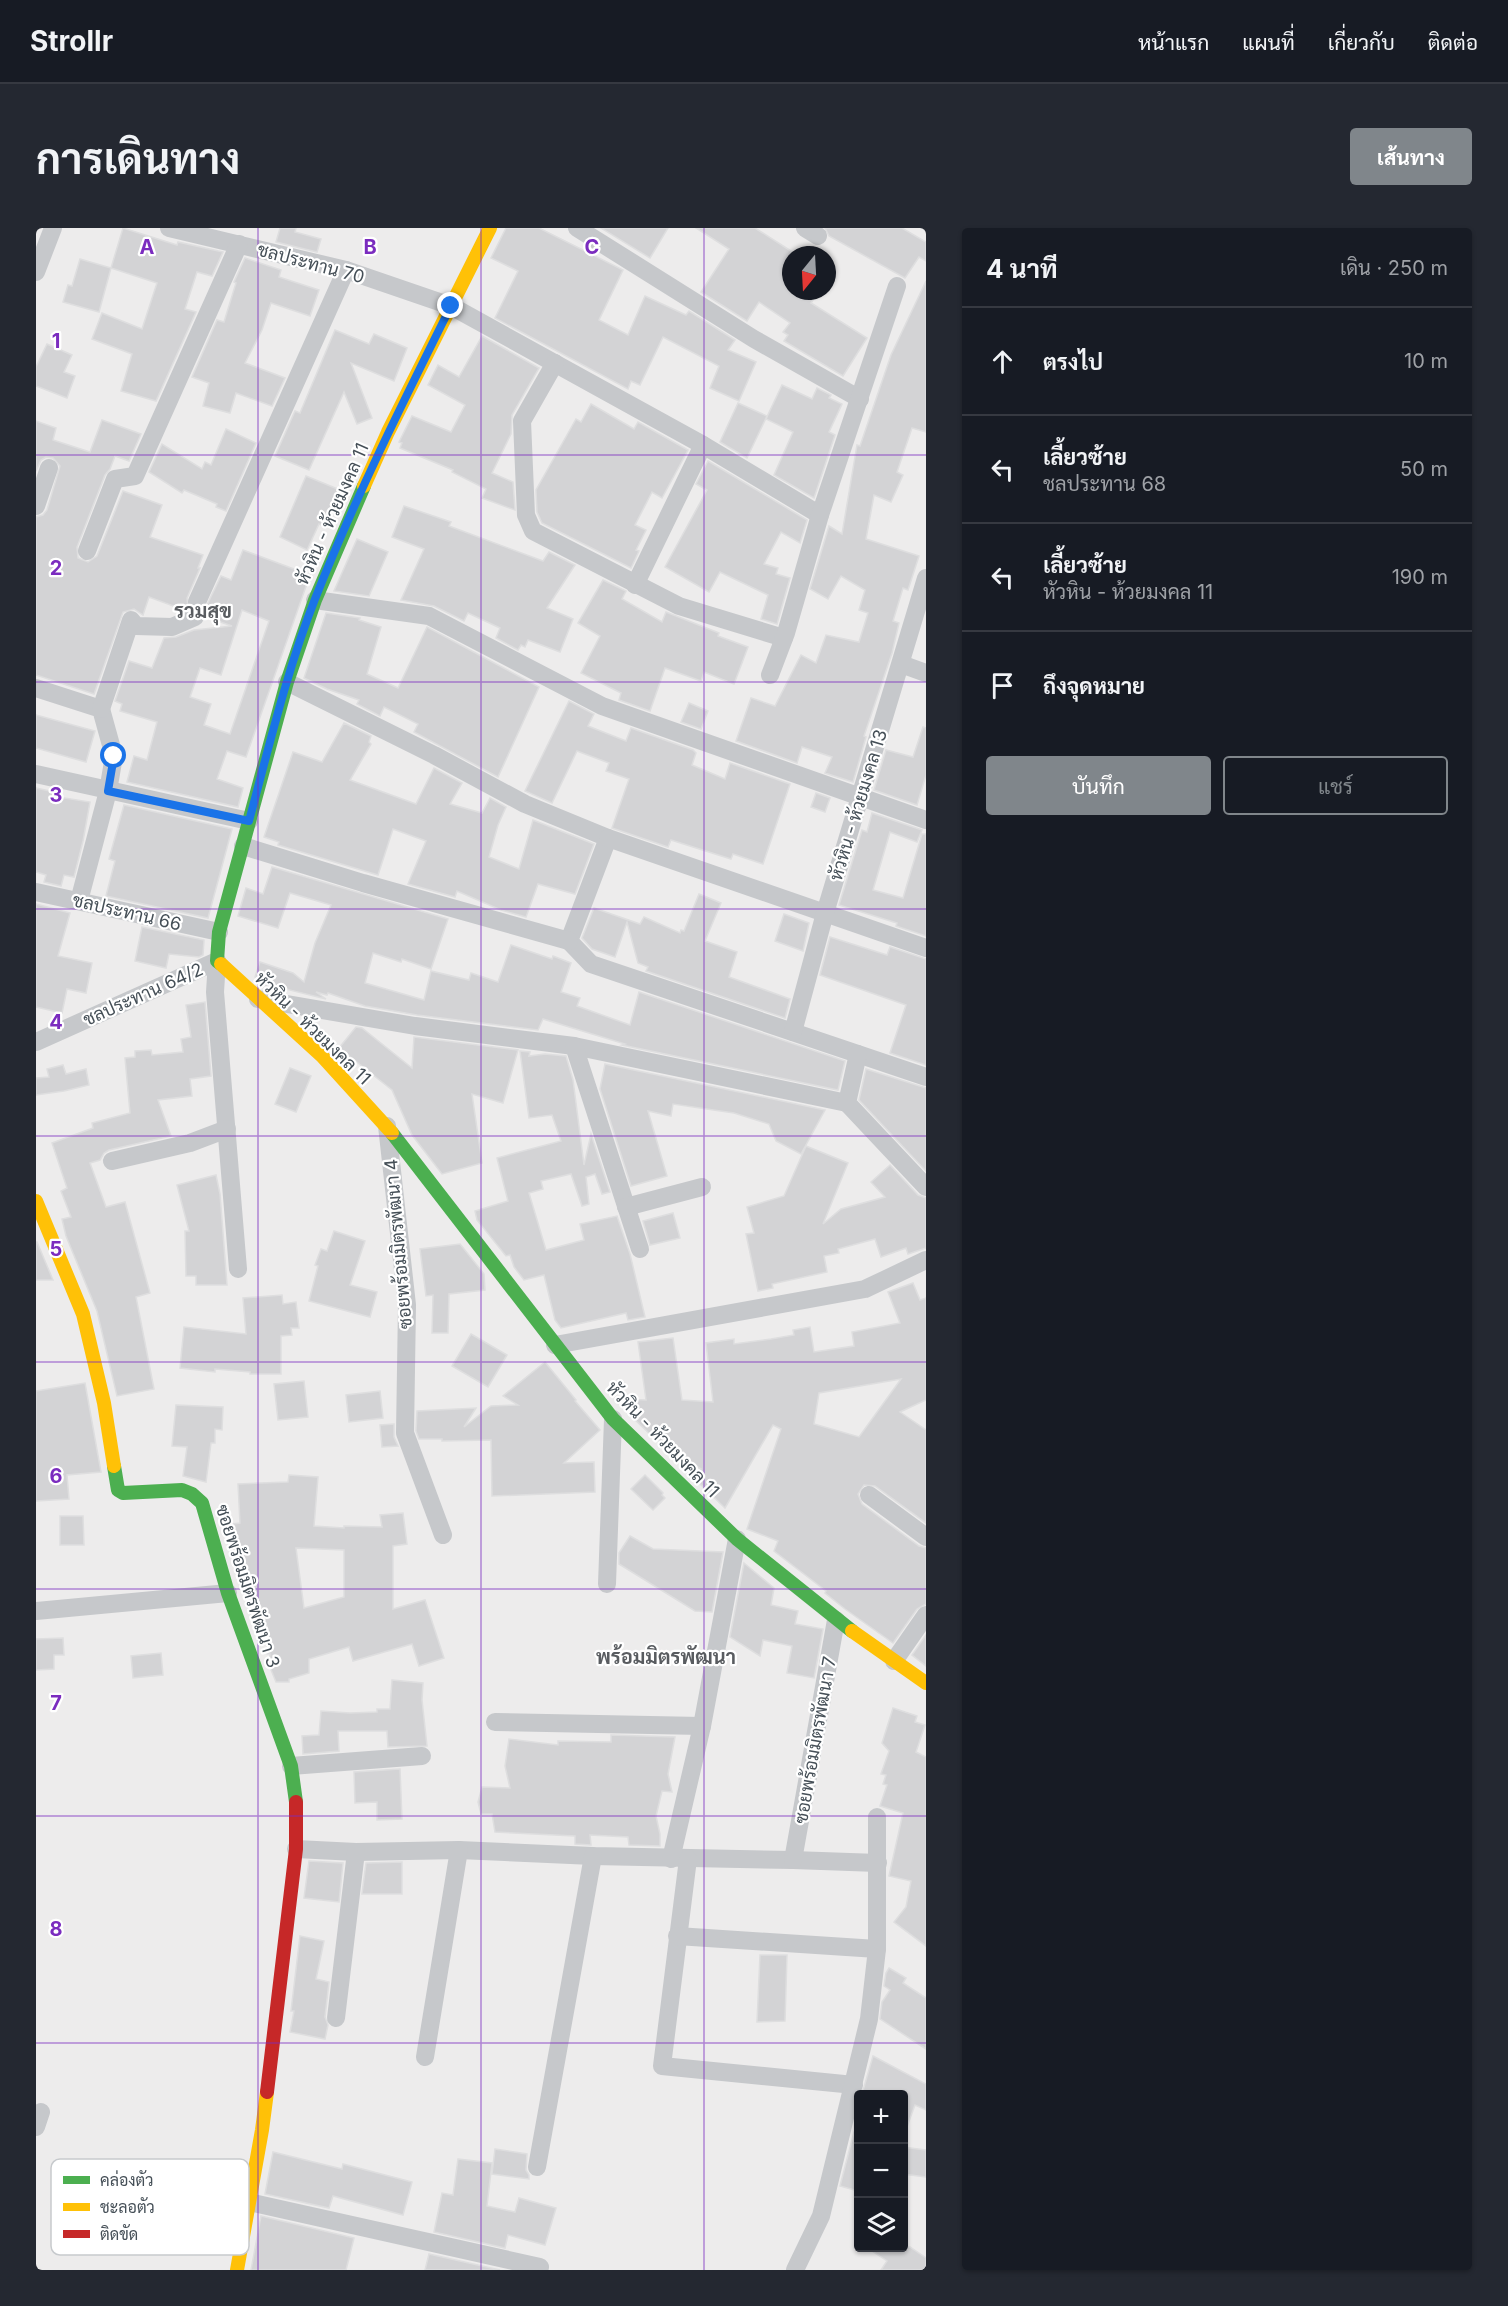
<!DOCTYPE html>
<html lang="th">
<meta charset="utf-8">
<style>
:root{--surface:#171b24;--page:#242831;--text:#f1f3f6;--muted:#9ea1a6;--line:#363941;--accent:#80868b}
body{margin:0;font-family:Inter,Sarabun,sans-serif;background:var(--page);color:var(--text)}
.controls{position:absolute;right:18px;bottom:18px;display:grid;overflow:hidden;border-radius:6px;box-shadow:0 2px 4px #0004}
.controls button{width:54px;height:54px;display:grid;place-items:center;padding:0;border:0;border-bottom:2px solid var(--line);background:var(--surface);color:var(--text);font:30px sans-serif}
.compass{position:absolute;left:746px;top:18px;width:54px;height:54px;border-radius:50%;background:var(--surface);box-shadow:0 2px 4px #0004;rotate:198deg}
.stop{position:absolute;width:18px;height:18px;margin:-14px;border:4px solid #1a73e8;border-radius:50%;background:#fff}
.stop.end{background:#1a73e8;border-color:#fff;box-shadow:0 2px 6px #0008}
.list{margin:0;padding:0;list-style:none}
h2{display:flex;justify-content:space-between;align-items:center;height:78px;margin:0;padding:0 24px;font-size:26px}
h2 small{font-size:20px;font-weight:400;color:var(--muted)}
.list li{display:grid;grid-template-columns:39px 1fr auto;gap:18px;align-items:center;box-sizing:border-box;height:108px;padding:0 24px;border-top:2px solid var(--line)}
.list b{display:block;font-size:22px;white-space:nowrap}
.list p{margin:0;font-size:20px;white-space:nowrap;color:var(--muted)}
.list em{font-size:20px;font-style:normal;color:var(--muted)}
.actions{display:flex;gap:12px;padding:18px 24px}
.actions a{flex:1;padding:14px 0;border:2px solid var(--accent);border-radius:6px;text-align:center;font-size:21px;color:var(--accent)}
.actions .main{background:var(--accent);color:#fff}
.icon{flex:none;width:33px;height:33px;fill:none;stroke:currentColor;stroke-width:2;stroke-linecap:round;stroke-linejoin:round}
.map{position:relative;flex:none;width:890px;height:2042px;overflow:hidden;border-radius:6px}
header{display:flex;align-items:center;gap:36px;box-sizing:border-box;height:84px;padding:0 30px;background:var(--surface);border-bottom:2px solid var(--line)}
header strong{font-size:28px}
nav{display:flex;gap:33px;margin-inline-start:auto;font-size:21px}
.intro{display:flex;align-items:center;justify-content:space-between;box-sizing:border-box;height:144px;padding:0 36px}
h1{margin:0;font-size:42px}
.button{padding:15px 27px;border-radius:6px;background:var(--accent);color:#fff;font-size:21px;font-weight:700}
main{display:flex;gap:36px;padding:0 36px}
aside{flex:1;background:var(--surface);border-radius:6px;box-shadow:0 2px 4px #0004}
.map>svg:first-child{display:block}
.building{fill:#d3d3d5;stroke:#dededf;stroke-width:1.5;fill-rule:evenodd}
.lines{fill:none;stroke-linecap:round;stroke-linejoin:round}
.street{stroke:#c6c8cb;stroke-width:18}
.fast{stroke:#4caf50;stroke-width:14}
.slow{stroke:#ffc107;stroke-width:14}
.jam{stroke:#c62828;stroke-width:14}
.route{stroke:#1a73e8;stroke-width:8}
.grid{fill:none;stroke:#7b2cbf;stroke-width:1.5;stroke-opacity:0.55}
.labels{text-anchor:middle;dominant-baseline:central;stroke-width:4.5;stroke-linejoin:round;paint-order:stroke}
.street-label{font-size:18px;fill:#454f57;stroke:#fff}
.neighbourhood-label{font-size:20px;font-weight:bold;fill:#595c60;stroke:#fff}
.key{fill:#fff;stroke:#c7cacd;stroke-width:1.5}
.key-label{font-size:16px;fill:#454f57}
.grid-label{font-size:20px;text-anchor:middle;font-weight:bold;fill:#7b2cbf;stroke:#fff;stroke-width:4.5;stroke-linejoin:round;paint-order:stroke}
</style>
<header>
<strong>Strollr</strong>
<nav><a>หน้าแรก</a><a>แผนที่</a><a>เกี่ยวกับ</a><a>ติดต่อ</a></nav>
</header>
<div class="intro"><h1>การเดินทาง</h1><a class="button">เส้นทาง</a></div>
<main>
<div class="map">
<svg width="890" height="2042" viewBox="0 0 890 2042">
<rect width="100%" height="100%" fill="#edecec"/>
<g class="building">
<path d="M87,0L141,17L142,14L187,24L176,48L161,44L149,81L160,84L120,173L85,163L96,126L56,111L66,85L106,101L121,55L75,40Z"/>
<path d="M244,0H260L259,4L285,11L281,24L240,14Z"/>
<path d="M470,0H503L587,42L563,92L592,107L609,68L650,87L653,83L699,112L692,122L720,134L703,173L674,160L683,138L627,109L604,157L595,153L592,161L459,90L482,43L455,30Z"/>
<path d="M565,0H632L614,30Z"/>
<path d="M660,0H719L755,23V65L756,63H783L775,75L831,110L807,148L748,113L752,107L747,104L754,95L723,74L711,93L665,64L693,21Z"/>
<path d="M789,0H866L890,14V33L883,29L869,50L793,8Z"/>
<path d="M209,30L245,42L243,49L283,62L274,88L235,75L226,102L209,135L249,150L236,178L200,165L194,185L167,178L173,155L156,149L181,92L188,94L200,55L198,54Z"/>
<path d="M44,31L75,40L63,84L27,74L32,57L36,58Z"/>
<path d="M890,53V204L876,200L861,244L867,247L855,274L838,267L830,311L883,328L872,362L867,360L857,393L863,395L856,425L828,508L830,509L817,554L789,545L796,529L766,519L761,535L700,513L715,470L739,478L765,427L780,435L790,407L823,414L832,385L823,382L829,362L805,348L792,371L774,361L793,298L806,306L821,217L824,218L855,127Z"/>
<path d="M299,102L333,116L338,106L371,120L358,153L315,135L336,190L321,196L308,164L273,242L239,228L259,183L264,185Z"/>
<path d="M446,108L503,140L476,187L475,206L456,245L477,254L479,282L446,270L450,261L416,244L417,242L364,220L366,215L363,214L376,188L415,204L429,177L392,157L402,137L423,149Z"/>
<path d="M11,116L36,127L28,144L39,148L31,170L0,158V139Z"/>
<path d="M746,157L776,171L781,160L795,167L793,170L806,176L793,204L799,207L778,270L738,247L757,204L730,191Z"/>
<path d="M702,175L731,188L711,230L684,214Z"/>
<path d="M555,176L598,201L602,194L652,222L626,270L616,264L599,297L610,302L600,322L603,323L595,340L506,295L501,284L500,262L540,191L545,194Z"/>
<path d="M66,192L105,206L93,233L79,228L74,241L69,247L41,319L42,330L52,334L61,328L87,263L126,277L114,309L167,327L162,340H164L151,370L152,380L148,382L113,369L107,387L98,381L87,384L58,466L0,447V289L7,287L11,282L24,238L17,230L10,229L5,232L0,243V193L20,200L17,212L54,224Z"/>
<path d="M190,201L220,215L190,283L180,279L181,276L148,262L146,265L113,244L126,216L166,241L169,234L175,237Z"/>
<path d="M672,233L771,292L764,315L745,304L728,336L742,340L740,346L754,350L741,396L725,391L732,367L684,344L673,364L629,339L671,262L660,256Z"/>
<path d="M270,248L304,262L288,298L283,296L271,322L244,309Z"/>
<path d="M368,278L415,294L413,298L507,333L513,324L539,337L511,380L537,391L524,424L492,412L489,419L485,417L482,422L460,410L464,400L432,385L428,393L398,378L365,372L388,321L356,309Z"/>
<path d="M321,311L352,324L333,368L298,363Z"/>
<path d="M207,322L274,347L210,529L191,523L181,551L207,560L202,579L91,554L98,528L111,532L121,494L84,483L86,476L79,473L93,433L116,440L128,410L140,409L158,402L196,398L170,389L168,383L185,348L195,352ZM206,382L233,393L194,506L168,497L175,476L154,469L164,440L185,447Z"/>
<path d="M567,352L590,363L586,371L626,394L630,384L683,405L682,408L712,419L698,456L668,444L665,453L629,440L614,483L583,472L585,465L545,445L564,408L542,395Z"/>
<path d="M290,385L324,390L323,392L345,399L331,446L362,460L391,399L503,459L462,549L378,504L382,496L348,479L344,488L321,476L323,472L291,461L268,450Z"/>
<path d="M533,473L558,486L552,498L590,513L595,500L657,522L660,525L656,537L689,551L694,535L754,556L727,636L697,626L695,631L635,612L632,619L576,600L593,551L570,543L573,535L541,523L516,575L489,563Z"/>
<path d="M653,475L672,483L665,501L645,494Z"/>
<path d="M0,487L59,503L50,534L0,520Z"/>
<path d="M308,495L335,508L333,514L335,516L314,552L380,576L398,540L426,555L414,576L446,585L454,570L470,579L462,597L453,629L483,641L497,592L558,616L539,666L502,656L490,689L465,682L421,663L419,669L372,656L390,613L357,601L342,647L242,617L243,614L228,609L257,524L286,534Z"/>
<path d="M887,499L890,500V547L881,577L838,562L850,522L877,529Z"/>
<path d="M0,560L23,565L22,569L54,574L47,613L38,649L28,647L25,658L8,654L10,647L0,644Z"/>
<path d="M780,565L794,570L789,584L775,579Z"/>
<path d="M88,577L196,601L172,690L70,668L79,633L73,631Z"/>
<path d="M836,585L886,602L881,614L854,604L837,662L867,670L886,606H890V708L860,698L861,695L803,677L826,602L831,604Z"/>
<path d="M236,639L412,691L395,741L366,731L365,734L337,725L329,755L388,772L395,743L433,752L435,745L462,754L475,717L516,731L517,728L535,735L525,764L544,770L541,778L594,797L603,764L809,833L802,862L586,817L589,816L507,791L502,802L381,787L329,778L292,765L291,767L280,764L290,771L250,761L248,764H245L230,758L219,749L224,734L257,745L268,754L279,715L295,677L254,665L242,700L202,688L210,660L227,666Z"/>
<path d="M663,666L685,675L669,713L701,724L693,749L754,771L749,790L610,743L612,739L602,735L591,694L579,729L556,721L546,710L558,680L604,696L608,689L644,705L645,702L648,703Z"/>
<path d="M0,676L34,685L22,728L56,735L50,765L31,761L26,785L0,779Z"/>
<path d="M748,686L773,695L767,723L739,713Z"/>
<path d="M106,699L168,712L167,727L163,729L133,726L130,740L99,733Z"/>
<path d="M794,709L851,727L854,719L890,731V837L854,825L870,777L784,747Z"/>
<path d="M169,774L175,848L154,851L156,868L122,872L135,908L73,922L68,925L64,932L54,935L70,979L89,974L114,1065L100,1069L118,1161L81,1168L61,1083L30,1008L26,991L35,989L25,963L31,960L16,915L57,900L56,895L94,885L89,830L99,829V823L115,822L116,827L147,824L145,811L155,809L150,777Z"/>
<path d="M320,799L326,800L376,840L378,809L482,822L467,875L436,866L446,935L406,946L376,907L356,862L303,820Z"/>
<path d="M484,823L494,824L493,828L509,826L530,828L537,852L548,937L555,906L574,964L566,966L559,946L550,949L553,976L546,978L535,946L505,953L507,961L493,965L510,1022L548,1012L544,996L581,988L594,1026L609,1089L592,1092L590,1085L525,1100L519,1092L508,1047L488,1052L478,1039L474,1027L470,1028L441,992L439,983L472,973L461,930L525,913L516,887L493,890Z"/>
<path d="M569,836L789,882L765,926L740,913L733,896L698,885L637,876L635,888L612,883L631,948L595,958L564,861Z"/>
<path d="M27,837L30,846L50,841L53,857L28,863L0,867V850L13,849L11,841Z"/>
<path d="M254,840L275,848L260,884L239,876Z"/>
<path d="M830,841L890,860V943L823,872Z"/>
<path d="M770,918L812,935L787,996L805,981L849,969L835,954L854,937L882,967L890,970V1020L872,1026L870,1020L845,1029L839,1011L802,1021L803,1025L788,1028L791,1044L736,1056L737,1060L722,1063L710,1006L718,1005L711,979L748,968Z"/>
<path d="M180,947L184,966L191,1057H160V1048H150L149,1003H153L141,957Z"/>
<path d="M637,985L644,1010L614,1017L607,993Z"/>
<path d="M298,1003L329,1013L314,1057L341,1064L334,1089L273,1073L282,1038L279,1037L285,1021L291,1023Z"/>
<path d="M0,1014H1L17,1052H0Z"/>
<path d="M424,1016L448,1046L449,1062L413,1066L412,1105H396L397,1067L390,1068L384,1021Z"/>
<path d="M877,1055L884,1072L890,1070V1172L864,1184L890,1202V1295L839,1258L828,1257L822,1266L826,1276L883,1318L890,1320V1376L881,1381L857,1415L809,1381L789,1365L790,1363L738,1323L742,1313L711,1301L745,1201L737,1197L689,1280L659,1251L665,1241L618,1210L595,1188L587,1171L610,1172L602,1114L637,1110L646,1172L677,1174L670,1115L698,1111V1116L735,1111L758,1107L757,1102L774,1099L778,1124L818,1118L816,1104L864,1095L852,1064ZM865,1151L823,1209L778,1196L783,1165Z"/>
<path d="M246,1067L247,1076L260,1074L263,1100H255L256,1107L245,1108V1146H214V1144L179,1141V1144L144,1140L148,1099L210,1106L207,1070Z"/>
<path d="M435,1106L471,1127L452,1159L416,1138Z"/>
<path d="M509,1134L540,1172L539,1173L564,1202L528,1235L558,1234L559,1264L456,1268L455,1212L406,1213V1211H383L380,1203L381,1183L440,1180L428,1199L455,1178L482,1177L467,1168Z"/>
<path d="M268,1153L272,1189L242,1192L238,1156Z"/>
<path d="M49,1155L65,1244L31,1247L33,1271L0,1273V1163Z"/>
<path d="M344,1163L347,1190L313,1194L310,1167Z"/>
<path d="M140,1177L187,1179L186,1202L179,1201V1215H175L170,1254L147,1248L151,1219L136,1218Z"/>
<path d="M358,1196V1209L362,1218L346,1219L344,1197Z"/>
<path d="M253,1247L282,1249L278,1298L308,1300V1298L346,1299L344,1287L367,1285L371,1316L357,1318V1381L389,1372L408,1430L383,1438L376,1416L317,1433L313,1419L273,1431V1445L253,1451V1454H240L233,1437L234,1426H231V1398L219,1397L214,1385L216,1359L205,1360L195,1320H197V1296L204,1295L202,1256L252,1254ZM260,1320L308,1322V1369L268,1380Z"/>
<path d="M609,1247L627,1265L626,1267L629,1270L617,1282L595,1261Z"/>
<path d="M24,1288H47L48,1317H24Z"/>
<path d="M594,1308L617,1321L687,1324L676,1384L659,1383L583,1336V1325Z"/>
<path d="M708,1335L738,1360L735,1377L762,1383L759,1396L787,1401L778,1450L751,1445L756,1418L727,1412L724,1428L694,1409Z"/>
<path d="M890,1407V1438L876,1427Z"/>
<path d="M27,1410L28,1427H18V1441L0,1442V1411Z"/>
<path d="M125,1425L127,1447L97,1450L95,1428Z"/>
<path d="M356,1452L387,1455L386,1472L391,1518L352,1519L351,1503H302L303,1523L267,1526L266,1508L283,1507L285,1483L314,1485L341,1484V1481H354Z"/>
<path d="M857,1480L881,1488L879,1494L889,1497L880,1524L890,1529V1718L858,1694L870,1679L875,1653L853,1648L867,1585L844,1578L851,1557L847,1556L850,1547L845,1546L853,1523L846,1515Z"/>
<path d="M575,1507L639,1509L632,1546L636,1564L626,1563L620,1588L624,1606V1618L593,1617L592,1609L554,1607L555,1617L539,1616V1608L459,1604L456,1586H445L442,1574L446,1559L474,1560L469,1538L473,1511L522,1517V1513L575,1514Z"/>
<path d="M364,1541L366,1591L341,1592V1574L319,1575L318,1544Z"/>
<path d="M273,1633L307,1635L303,1674L268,1670Z"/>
<path d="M366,1634V1666H326L330,1635Z"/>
<path d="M264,1708L288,1713L280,1751L293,1754L289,1789L292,1797L289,1811L254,1804L258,1783H255Z"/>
<path d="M724,1727H751L749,1793L721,1794Z"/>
<path d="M853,1740L870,1750L867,1755L890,1770V1821L844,1791L846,1774L854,1762L848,1758L850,1745Z"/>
<path d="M837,1828L890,1856V1882L879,1877L869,1904L867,1903V1866H826Z"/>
<path d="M818,1904H822V1963L804,1958Z"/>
<path d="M867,1919L890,1922V1949L867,1946Z"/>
<path d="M459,1921L491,1926L490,1942L493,1947V1951L456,1946Z"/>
<path d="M237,1924L306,1941L307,1936L376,1954L367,1987L297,1968L293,1980L229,1966Z"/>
<path d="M422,1931L456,1935L451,1978L479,1984L483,1970L520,1980L509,2017L472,2007L469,2020L398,2004L406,1965L417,1967Z"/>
<path d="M225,1988L318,2010L310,2042H215Z"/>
<path d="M830,2019H874L890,2030V2042H845L851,2033Z"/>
<path d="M393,2026L464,2042H389Z"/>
</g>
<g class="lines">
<g class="street">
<path d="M133,0L310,42L415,78L667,217L784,287"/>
<path d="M541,0L718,111L824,171"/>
<path d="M769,0L782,8"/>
<path d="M0,44L17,0"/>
<path d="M519,135L486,193L490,287L497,303L643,378L748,410"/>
<path d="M0,278L13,240"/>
<path d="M51,323L79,251L99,248L203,16"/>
<path d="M599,357L667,217"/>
<path d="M279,372L393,388L566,478L890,592"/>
<path d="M161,374L310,42"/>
<path d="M865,436L890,445"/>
<path d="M734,447L750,405L784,287L861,58"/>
<path d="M251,454L398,527L489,576L572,610L533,713L555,736L890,849"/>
<path d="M0,460L65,481L78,528L72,563L43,673"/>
<path d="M65,481L95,392L100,398L136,399L159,389"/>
<path d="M0,546L213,593"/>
<path d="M572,610L890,720"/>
<path d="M207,618L327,655L533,713"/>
<path d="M0,664L183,704"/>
<path d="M222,771L379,798L538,818L811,875"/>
<path d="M757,804L789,685L890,350"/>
<path d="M0,814L181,733L179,764L202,1041"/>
<path d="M538,818L604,1021"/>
<path d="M822,826L811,875L890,959"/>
<path d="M351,898L371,1077L369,1205L407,1307"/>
<path d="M76,933L154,915L191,901"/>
<path d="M590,979L666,959"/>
<path d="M519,1117L829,1061L890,1032"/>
<path d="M833,1267L890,1309"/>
<path d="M571,1356L577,1191"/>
<path d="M0,1383L192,1365"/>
<path d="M858,1433L890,1387"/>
<path d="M459,1494L666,1498"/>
<path d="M255,1538L386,1528"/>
<path d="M260,1621L320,1624L423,1622L557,1628L757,1632L842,1635"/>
<path d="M635,1631L666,1498L701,1311"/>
<path d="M652,1631L626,1838L818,1857"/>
<path d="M757,1632L800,1392"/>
<path d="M641,1708L841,1721"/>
<path d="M300,1790L320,1624"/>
<path d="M389,1829L423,1622"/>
<path d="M0,1899L5,1884"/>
<path d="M501,1939L557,1628"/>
<path d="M213,1974L504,2039"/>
<path d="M759,2042L785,1988L833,1791L841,1721V1589"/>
</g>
<g class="fast">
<path d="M185,736L181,733L183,704L251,454L279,372L328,258"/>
<path d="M356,905L577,1191L701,1311L816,1403"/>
<path d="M78,1238L82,1262L87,1265L146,1262L156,1266L166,1275L192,1365L255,1538L260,1574"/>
</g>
<g class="slow">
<path d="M328,258L352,204L454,0"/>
<path d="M185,736L286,828L356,905"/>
<path d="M0,973L47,1086L68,1175L78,1238"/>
<path d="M816,1403L890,1455"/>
<path d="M201,2042L226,1902L231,1864"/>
</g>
<path class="jam" d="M231,1864L260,1621V1574"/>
</g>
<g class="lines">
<path class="route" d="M78,528L72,563L213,593C233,519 251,442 279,371C319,270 367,174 415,78"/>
</g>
<path class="grid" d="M222,0V2042M445,0V2042M668,0V2042M0,227H890M0,454H890M0,681H890M0,908H890M0,1134H890M0,1361H890M0,1588H890M0,1815H890"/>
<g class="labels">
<g class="street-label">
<text transform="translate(275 35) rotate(15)">ชลประทาน 70</text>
<text transform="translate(296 286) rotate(-66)">หัวหิน - ห้วยมงคล 11</text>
<text transform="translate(822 577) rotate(-73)">หัวหิน - ห้วยมงคล 13</text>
<text transform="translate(91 684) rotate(13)">ชลประทาน 66</text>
<text transform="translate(107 766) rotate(-24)">ชลประทาน 64/2</text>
<text transform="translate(277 800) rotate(44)">หัวหิน - ห้วยมงคล 11</text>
<text transform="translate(362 1016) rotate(-95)">ซอยพร้อมมิตรพัฒนา 4</text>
<text transform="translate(627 1211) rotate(46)">หัวหิน - ห้วยมงคล 11</text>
<text transform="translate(212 1358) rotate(72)">ซอยพร้อมมิตรพัฒนา 3</text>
<text transform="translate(779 1512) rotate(-80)">ซอยพร้อมมิตรพัฒนา 7</text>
</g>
<g class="neighbourhood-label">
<text x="167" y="383">รวมสุข</text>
<text x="630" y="1429">พร้อมมิตรพัฒนา</text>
</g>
</g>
<rect x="15" y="1931" width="198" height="96" rx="9" class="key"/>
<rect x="27" y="1948" width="27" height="8" fill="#4caf50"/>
<rect x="27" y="1975" width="27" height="8" fill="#ffc107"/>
<rect x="27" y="2002" width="27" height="8" fill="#c62828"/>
<g class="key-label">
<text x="64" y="1958">คล่องตัว</text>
<text x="64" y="1985">ชะลอตัว</text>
<text x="64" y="2012">ติดขัด</text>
</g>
<g class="grid-label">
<text x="111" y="26">A</text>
<text x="334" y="26">B</text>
<text x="556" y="26">C</text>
<text x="20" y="120">1</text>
<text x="20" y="347">2</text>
<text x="20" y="574">3</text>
<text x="20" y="801">4</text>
<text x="20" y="1028">5</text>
<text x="20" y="1255">6</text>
<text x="20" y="1482">7</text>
<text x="20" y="1708">8</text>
</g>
</svg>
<div class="controls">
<button>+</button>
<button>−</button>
<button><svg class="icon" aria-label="layers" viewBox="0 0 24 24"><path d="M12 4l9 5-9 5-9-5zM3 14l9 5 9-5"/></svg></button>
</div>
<svg class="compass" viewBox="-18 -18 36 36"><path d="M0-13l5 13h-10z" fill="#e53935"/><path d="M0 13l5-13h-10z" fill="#9ea1a6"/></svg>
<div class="stop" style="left:78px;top:528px"></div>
<div class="stop end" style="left:415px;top:78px"></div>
</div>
<aside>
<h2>4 นาที<small>เดิน · 250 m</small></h2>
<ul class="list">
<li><svg class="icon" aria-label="ahead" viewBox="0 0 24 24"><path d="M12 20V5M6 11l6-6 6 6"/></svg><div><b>ตรงไป</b></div><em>10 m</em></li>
<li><svg class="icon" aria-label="left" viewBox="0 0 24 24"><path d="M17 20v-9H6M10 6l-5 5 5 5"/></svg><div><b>เลี้ยวซ้าย</b><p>ชลประทาน 68</p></div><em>50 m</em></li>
<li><svg class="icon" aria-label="left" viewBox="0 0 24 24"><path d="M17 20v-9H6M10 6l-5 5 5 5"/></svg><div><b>เลี้ยวซ้าย</b><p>หัวหิน - ห้วยมงคล 11</p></div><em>190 m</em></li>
<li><svg class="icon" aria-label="arrive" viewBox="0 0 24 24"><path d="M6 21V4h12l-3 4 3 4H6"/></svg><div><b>ถึงจุดหมาย</b></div></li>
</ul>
<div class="actions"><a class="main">บันทึก</a><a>แชร์</a></div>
</aside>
</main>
